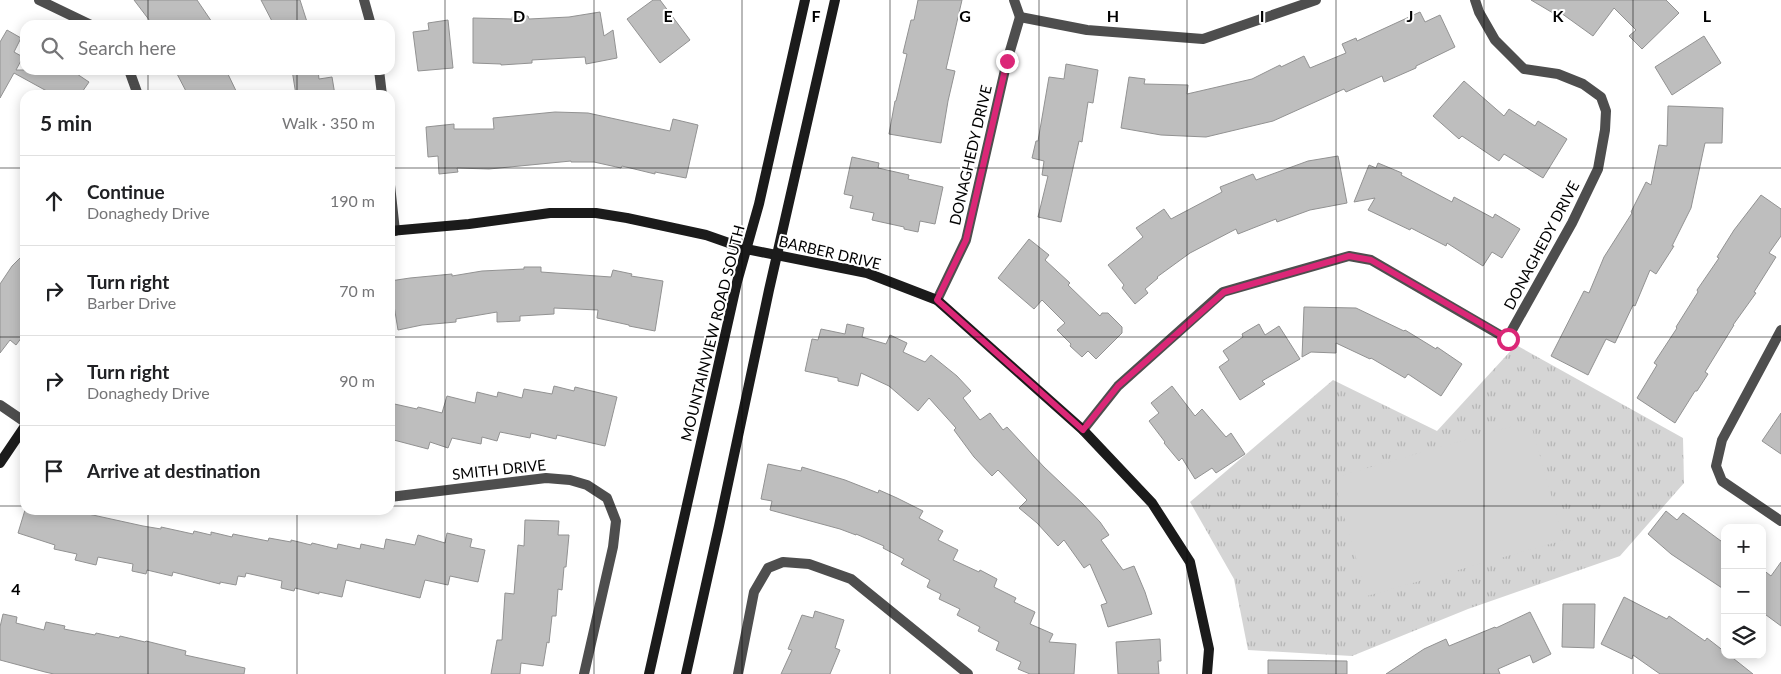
<!DOCTYPE html>
<meta charset="utf-8">
<style>
:root{--surface:#fff;--page:#f6f6f6;--text:#202124;--muted:#757577;--line:#e0e0e0}
body{margin:0;font-family:Lato,sans-serif;background:var(--page);color:var(--text)}
.controls{position:absolute;right:15px;bottom:15px;display:grid;overflow:hidden;border-radius:10px;box-shadow:0 2px 12px #0003}
.controls button{width:45px;height:45px;display:grid;place-items:center;padding:0;border:0;border-bottom:1px solid var(--line);background:var(--surface);color:var(--text);font:25px sans-serif}
.stop{position:absolute;width:15px;height:15px;margin:-11px;border:4px solid #db2777;border-radius:50%;background:#fff}
.stop.end{background:#db2777;border-color:#fff;box-shadow:0 1px 5px #0008}
.list{margin:0;padding:0;list-style:none}
h2{display:flex;justify-content:space-between;align-items:center;height:65px;margin:0;padding:0 20px;font-size:21px}
h2 small{font-size:16px;font-weight:400;color:var(--muted)}
.list li{display:grid;grid-template-columns:32px 1fr auto;gap:15px;align-items:center;box-sizing:border-box;height:90px;padding:0 20px;border-top:1px solid var(--line)}
.list b{display:block;font-size:19px;white-space:nowrap}
.list p{margin:0;font-size:16px;white-space:nowrap;color:var(--muted)}
.list em{font-size:16px;font-style:normal;color:var(--muted)}
.icon{flex:none;width:28px;height:28px;fill:none;stroke:currentColor;stroke-width:2;stroke-linecap:round;stroke-linejoin:round}
.map{position:relative;flex:none;width:1781px;height:674px;overflow:hidden}
.search{position:absolute;background:var(--surface);box-shadow:0 2px 12px #0003;left:20px;top:20px;width:375px;height:55px;display:flex;align-items:center;gap:12px;box-sizing:border-box;padding:0 18px;border-radius:15px;color:var(--muted);font-size:19px}
.panel{position:absolute;background:var(--surface);box-shadow:0 2px 12px #0003;left:20px;top:90px;width:375px;height:425px;border-radius:15px}
.map>svg:first-child{display:block}
.park{fill:url(#park-tufts)}
.pitch{fill:#d5d5d5}
.building{fill:#bebebe;stroke:#929292}
.lines{fill:none;stroke-linecap:round;stroke-linejoin:round}
.street{stroke:#4e4e4e;stroke-width:10}
.secondary{stroke:#1b1b1b;stroke-width:10}
.route{stroke:#db2777;stroke-width:6}
.grid{fill:none;stroke:#000;stroke-width:1;stroke-opacity:0.55}
.labels{text-anchor:middle;dominant-baseline:central;stroke-width:4;stroke-linejoin:round;paint-order:stroke}
.street-label{font-size:15px;fill:#000;stroke:#fff}
.grid-label{font-size:16px;text-anchor:middle;font-weight:bold;fill:#000;stroke:#fff;stroke-width:4;stroke-linejoin:round;paint-order:stroke}
</style>
<div class="map">
<svg width="1781" height="674" viewBox="0 0 1781 674">
<defs>
<pattern id="park-tufts" width="24" height="20" patternUnits="userSpaceOnUse" patternTransform="scale(1.25)"><rect width="24" height="20" fill="#d5d5d5"/><path d="M3 7l-1-3M5 7V3M7 7l1-3M15 17l-1-3M17 17v-4M19 17l1-3" fill="none" stroke="#b5b5b5"/></pattern>
</defs>
<rect width="100%" height="100%" fill="#fff"/>
<path class="park" d="M1516,345L1683,438L1684,483L1620,556L1468,609L1352,656L1248,650L1234,579L1190,502L1333,380L1437,431Z"/>
<path class="pitch" d="M1530,421L1564,540L1367,596L1333,478Z"/>
<g class="building">
<path d="M134,0H197L214,25H153Z"/>
<path d="M261,0H300L308,25H274Z"/>
<path d="M653,0H660L690,40L660,63L627,19Z"/>
<path d="M918,0H962L946,69L955,71L948,101L941,143L889,134L895,101H896L907,54L903,53L911,20H914Z"/>
<path d="M1531,0H1666L1679,13L1642,49L1629,36L1636,30L1614,8L1593,36L1561,13L1558,16Z"/>
<path d="M600,12L604,36L613,30L617,58L586,64L585,57L532,60V63L501,65V64L473,63V18L513,19L512,17L528,16L529,19L569,17Z"/>
<path d="M1420,12L1425,22L1440,15L1455,47L1416,66V68L1384,82L1382,76L1346,92L1344,89L1273,121L1206,137L1161,135L1121,128L1129,77L1145,79L1144,84L1188,85L1187,94L1252,79L1280,65L1281,67L1304,56L1310,68L1346,53L1342,44L1356,38L1357,41Z"/>
<path d="M448,20L453,68L418,71L413,32L429,30L428,23Z"/>
<path d="M7,30L21,38L14,52L23,57L16,70H71L89,82L80,95H54L14,73L0,98V42Z"/>
<path d="M1704,36L1721,63L1672,95L1655,67Z"/>
<path d="M1066,64L1098,70L1093,103L1088,102L1082,142L1079,141L1061,222L1038,217L1048,176L1042,175L1044,161L1032,158L1036,141H1038L1049,77L1064,79Z"/>
<path d="M175,70H226L238,95H188Z"/>
<path d="M292,70H318L319,79L332,77L335,95H296Z"/>
<path d="M1464,81L1504,116L1509,109L1535,126L1538,121L1567,139L1543,178L1504,154L1499,161L1462,136L1459,139L1433,116Z"/>
<path d="M1668,106L1723,108L1722,143H1705L1691,208L1672,246H1674L1656,274L1650,270L1635,306L1633,305L1615,343L1606,339L1588,375L1551,356L1584,291L1589,293L1604,257L1632,213L1631,212L1646,182L1651,185L1659,145L1667,146Z"/>
<path d="M555,112L588,113L670,131L673,119L698,125L686,178L655,172V174L622,166L621,168L594,162H571V161L489,169L457,168L458,172L439,174L438,156L428,157L426,127L454,124V129H494L493,118Z"/>
<path d="M1338,156L1347,203L1310,210L1277,222L1276,219L1238,234L1236,229L1190,253L1157,277L1158,278L1145,289L1148,293L1135,304L1122,288L1124,285L1108,265L1143,237L1136,228L1164,209L1171,219L1222,192L1220,187L1253,174L1256,180L1308,161Z"/>
<path d="M852,157L879,163L878,168L909,175L908,179L943,187L935,224L920,221L918,232L904,229V227L872,220L874,213L850,208L853,196L844,194Z"/>
<path d="M1378,163L1402,173L1401,175L1452,202L1454,197L1493,218L1495,214L1520,229L1502,258L1492,252L1483,266L1447,243L1446,246L1411,228L1410,230L1368,210L1375,198L1354,202L1369,165L1376,168Z"/>
<path d="M1761,195L1781,209V236L1769,253L1776,257L1754,292L1756,293L1733,325H1734L1705,372L1708,374L1697,391H1695L1675,423L1637,398L1657,365L1654,363L1677,328L1676,327L1698,292L1697,290L1719,258L1717,257L1734,230Z"/>
<path d="M1029,239L1049,255L1045,260L1070,283L1068,285L1100,316L1102,313H1108L1122,327V333L1096,359L1088,351L1082,357L1070,346L1071,344L1057,330L1065,323L1042,300L1034,309L998,278Z"/>
<path d="M25,253V333L16,345L10,340L0,353V284L12,266Z"/>
<path d="M524,267H541V272L611,277L613,270L632,274L631,276L663,281L655,331L629,326V325L597,318L598,310L554,308V314L520,316V321L497,322V312L456,319V322L422,325L398,330L390,281L410,278L452,274V276L482,271L524,269Z"/>
<path d="M1304,307L1356,308L1404,331L1405,330L1436,349L1437,347L1462,364L1441,396L1408,374L1405,378L1371,358L1370,359L1336,343V353L1311,352L1302,357Z"/>
<path d="M847,324L864,328L862,337L886,344L890,335L907,343L903,352L925,362L931,355L957,376L971,391L963,398L980,420L990,413L1003,430L1007,427L1044,467L1082,503L1100,522L1109,535L1101,540L1123,570L1134,566L1145,592L1152,614L1108,627L1101,605L1107,603L1090,564L1084,568L1064,540L1058,546L1037,523L1019,508L1027,500L998,470L992,476L974,457L954,430L956,428L929,398L918,411L889,386L861,373L858,386L838,381V378L805,371L812,339L818,340L821,329L845,334Z"/>
<path d="M1259,324L1265,335L1279,326L1300,359L1262,381L1265,384L1240,400L1219,367L1229,360L1223,351L1243,337L1242,334Z"/>
<path d="M554,386L574,391L575,387L617,397L605,446L557,435L556,439L531,433L530,438L500,432L497,441L482,437L481,444L452,438L448,448L430,442L428,449L390,439V403L417,409L418,407L442,413L447,396L475,403L477,392L497,397L498,392L522,398L524,389L552,394Z"/>
<path d="M1172,386L1195,416L1202,409L1226,437L1231,433L1245,454L1216,473L1212,468L1195,479L1182,458L1179,461L1164,443L1165,442L1149,421L1159,413L1151,403Z"/>
<path d="M1781,413V454L1762,441Z"/>
<path d="M768,464L801,471L802,467L845,480L878,493L879,490L897,498L923,511L919,518L943,531L938,540L958,550L953,560L979,572L980,570L997,579L994,587L1016,598L1014,602L1035,612L1030,624L1053,634L1049,642L1076,644L1074,674H1030L1018,669L1021,662L996,650L999,642L978,631L980,627L957,615L960,609L939,599L941,594L927,587L930,580L901,564L904,559L883,548L884,546L856,534V535L840,529L770,510L772,501L761,499Z"/>
<path d="M25,510H70L143,526L161,529V527L193,534L194,531L211,535V532L232,537L233,534L268,541L269,538L291,542V540L311,545L312,543L337,549L338,544L360,549L361,544L384,549L386,539L415,545L418,535L445,543L447,533L472,539L470,547L485,550L478,582L450,576L448,585L425,580L420,598L346,580L342,597L319,592V594L295,588L294,591L281,588L282,581L246,573L245,577L238,576L236,585L220,582V584L173,572L172,576L147,570L146,574L132,571L133,564L98,557L96,565L75,560L77,554L54,549L55,545L18,533Z"/>
<path d="M1666,511L1677,520L1683,513L1725,544V590L1671,554L1648,534Z"/>
<path d="M525,520L559,521L558,535H569L566,567H564L562,590L558,589L556,616H552L549,643L547,642L543,666L521,663L520,674H491L497,640H502L505,593L514,594L518,545L524,546Z"/>
<path d="M1781,562V626L1762,612V569L1771,576Z"/>
<path d="M1624,597L1667,619L1669,616L1705,641L1707,638L1725,652V655H1729L1753,674H1660L1633,655L1632,659L1601,644Z"/>
<path d="M1563,604H1595L1594,648L1562,647Z"/>
<path d="M815,611L844,620L835,648L840,650L830,674H781L792,650L788,649L802,615L813,618Z"/>
<path d="M1530,612L1551,654L1533,663L1530,655L1498,669L1500,674H1386L1424,649L1446,639L1449,646L1495,627L1496,628Z"/>
<path d="M3,614L17,617L16,623L44,630L46,622L65,626L64,629L95,635L96,633L119,638L120,636L145,642L146,641L186,651L185,655L245,668L244,674H54L45,672L0,660V627Z"/>
<path d="M1160,639L1161,661H1158L1159,674H1118L1116,642Z"/>
<path d="M1268,660L1347,661V674H1268Z"/>
</g>
<g class="lines">
<g class="street">
<path d="M39,0L91,25"/>
<path d="M364,0L371,25"/>
<path d="M1014,0L1020,17"/>
<path d="M1020,17L1087,30L1203,39L1316,0"/>
<path d="M129,70L138,95"/>
<path d="M379,70L382,95"/>
<path d="M390,185L395,231"/>
<path d="M937,300L966,240L1007,61L1020,17"/>
<path d="M1781,330L1722,440L1716,466L1722,481L1781,521"/>
<path d="M0,405L25,422"/>
<path d="M1083,430L1118,386L1223,292L1349,256L1371,260L1507,339L1572,223L1598,169L1605,130L1606,111L1601,97L1583,84L1558,74L1524,69L1495,40L1479,12L1475,0"/>
<path d="M390,497L546,478L570,480L587,485L607,498L616,521L613,547L584,674"/>
<path d="M738,674L754,592L768,568L783,562L809,564L851,579L968,674"/>
</g>
<g class="secondary">
<path d="M390,231L469,224L550,213H596L627,218L706,235L746,249L867,273L937,300L1083,430L1152,503L1190,562L1209,649L1207,674"/>
<path d="M0,463L25,426"/>
<path d="M649,674L737,282L759,204L805,0"/>
<path d="M686,674L719,526L769,290L835,0"/>
</g>
</g>
<g class="lines">
<path class="route" d="M1007,61L966,240L937,300L1083,430L1118,386L1224,292L1349,256L1371,260L1508,339"/>
</g>
<path class="grid" d="M148,0V25M297,0V25M445,0V674M594,0V674M742,0V674M890,0V674M1039,0V674M1187,0V674M1336,0V674M1484,0V674M1633,0V674M148,70V95M297,70V95M0,168H25M390,168H1781M0,337H25M390,337H1781M0,506H25M390,506H1781M148,510V674M297,510V674"/>
<g class="labels">
<g class="street-label">
<text transform="translate(970 155) rotate(-77)">DONAGHEDY DRIVE</text>
<text transform="translate(1541 245) rotate(-62)">DONAGHEDY DRIVE</text>
<text transform="translate(830 252) rotate(13)">BARBER DRIVE</text>
<text transform="translate(712 333) rotate(-76)">MOUNTAINVIEW ROAD SOUTH</text>
<text transform="translate(499 469) rotate(-6)">SMITH DRIVE</text>
</g>
</g>
<g class="grid-label">
<text x="519" y="22">D</text>
<text x="668" y="22">E</text>
<text x="816" y="22">F</text>
<text x="965" y="22">G</text>
<text x="1113" y="22">H</text>
<text x="1262" y="22">I</text>
<text x="1410" y="22">J</text>
<text x="1558" y="22">K</text>
<text x="1707" y="22">L</text>
<text x="16" y="595">4</text>
</g>
</svg>
<div class="controls">
<button>+</button>
<button>−</button>
<button><svg class="icon" aria-label="layers" viewBox="0 0 24 24"><path d="M12 4l9 5-9 5-9-5zM3 14l9 5 9-5"/></svg></button>
</div>
<div class="stop" style="left:1508px;top:339px"></div>
<div class="stop end" style="left:1007px;top:61px"></div>
<div class="search"><svg class="icon" aria-label="search" viewBox="0 0 24 24"><circle cx="10" cy="10" r="6"/><path d="M15 15l6 6"/></svg>Search here</div>
<section class="panel">
<h2>5 min<small>Walk · 350 m</small></h2>
<ul class="list">
<li><svg class="icon" aria-label="ahead" viewBox="0 0 24 24"><path d="M12 20V5M6 11l6-6 6 6"/></svg><div><b>Continue</b><p>Donaghedy Drive</p></div><em>190 m</em></li>
<li><svg class="icon" aria-label="right" viewBox="0 0 24 24"><path d="M7 20v-9h11M14 6l5 5-5 5"/></svg><div><b>Turn right</b><p>Barber Drive</p></div><em>70 m</em></li>
<li><svg class="icon" aria-label="right" viewBox="0 0 24 24"><path d="M7 20v-9h11M14 6l5 5-5 5"/></svg><div><b>Turn right</b><p>Donaghedy Drive</p></div><em>90 m</em></li>
<li><svg class="icon" aria-label="arrive" viewBox="0 0 24 24"><path d="M6 21V4h12l-3 4 3 4H6"/></svg><div><b>Arrive at destination</b></div></li>
</ul>
</section>
</div>
